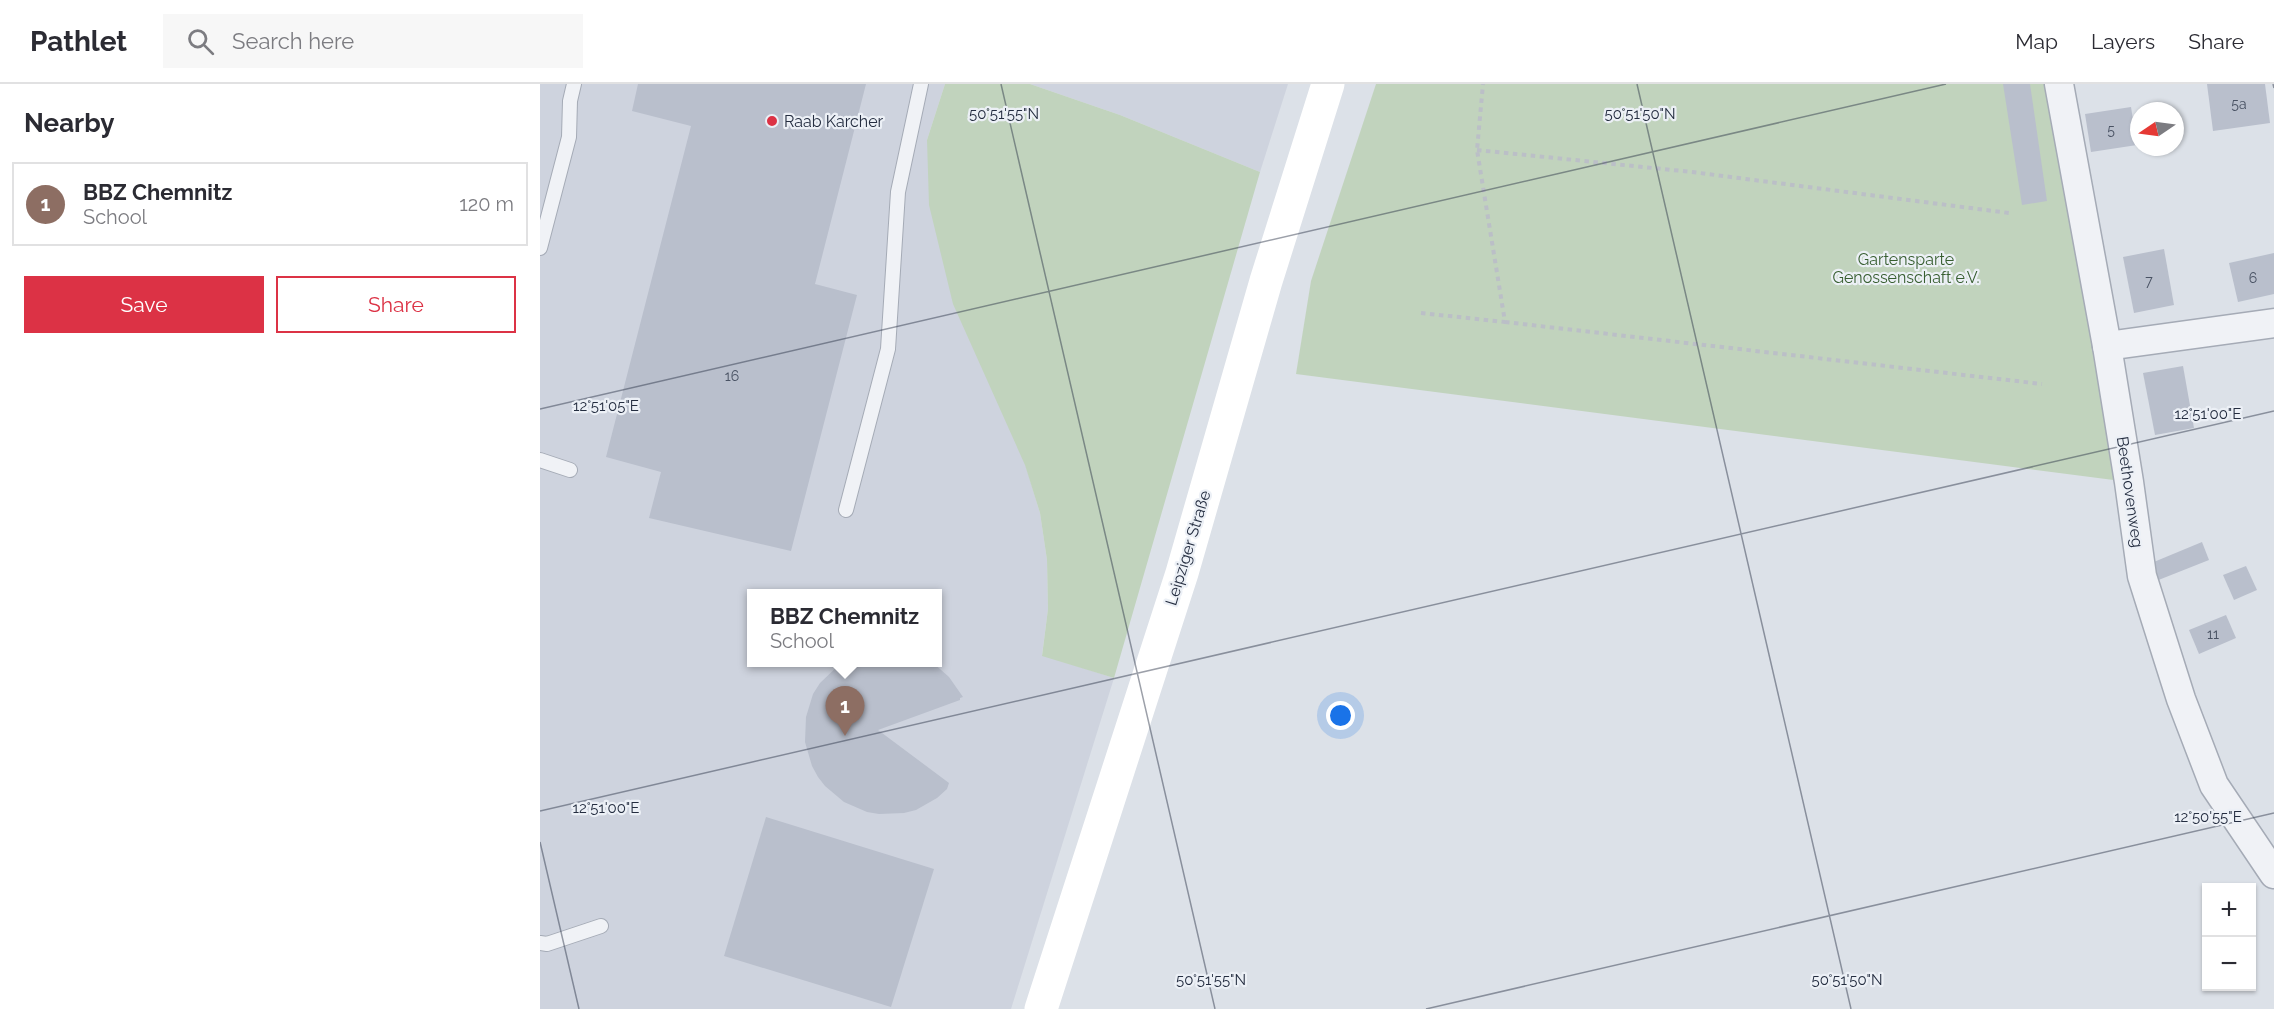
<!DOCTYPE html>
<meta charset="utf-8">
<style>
:root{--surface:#fff;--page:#f7f7f7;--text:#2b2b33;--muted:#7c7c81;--line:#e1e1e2;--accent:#dc3245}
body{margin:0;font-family:Raleway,sans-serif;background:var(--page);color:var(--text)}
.controls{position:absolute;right:18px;bottom:18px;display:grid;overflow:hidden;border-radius:0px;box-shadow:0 2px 4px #0004}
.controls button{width:54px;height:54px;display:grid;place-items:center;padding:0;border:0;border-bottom:2px solid var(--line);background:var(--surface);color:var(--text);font:30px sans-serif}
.compass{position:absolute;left:1590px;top:18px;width:54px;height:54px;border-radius:50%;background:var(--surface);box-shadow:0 2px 4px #0004;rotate:257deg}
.you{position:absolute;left:801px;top:632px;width:21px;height:21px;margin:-15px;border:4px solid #fff;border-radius:50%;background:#1a73e8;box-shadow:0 0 0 9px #1a73e833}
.badge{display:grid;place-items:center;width:39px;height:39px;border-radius:50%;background:var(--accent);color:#fff;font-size:20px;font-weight:700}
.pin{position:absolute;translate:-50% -50px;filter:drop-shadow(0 2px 3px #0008)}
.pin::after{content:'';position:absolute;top:32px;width:21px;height:18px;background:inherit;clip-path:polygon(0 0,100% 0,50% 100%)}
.popup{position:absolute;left:207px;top:505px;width:195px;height:78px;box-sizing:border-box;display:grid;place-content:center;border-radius:0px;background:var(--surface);filter:drop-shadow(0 2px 4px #0005);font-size:20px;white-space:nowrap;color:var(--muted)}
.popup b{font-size:22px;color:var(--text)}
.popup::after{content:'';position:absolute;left:50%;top:100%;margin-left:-12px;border:12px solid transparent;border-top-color:var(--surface)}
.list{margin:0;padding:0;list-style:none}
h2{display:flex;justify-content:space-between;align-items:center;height:78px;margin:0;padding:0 24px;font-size:26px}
h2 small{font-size:20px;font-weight:400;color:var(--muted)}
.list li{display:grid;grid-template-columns:39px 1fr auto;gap:18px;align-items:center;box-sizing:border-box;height:84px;margin:0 12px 12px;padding:0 12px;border:2px solid var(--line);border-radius:0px}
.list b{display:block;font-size:22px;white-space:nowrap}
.list p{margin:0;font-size:20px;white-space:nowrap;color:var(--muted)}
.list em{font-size:20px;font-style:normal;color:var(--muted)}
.actions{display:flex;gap:12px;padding:18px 24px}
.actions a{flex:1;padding:14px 0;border:2px solid var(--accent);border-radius:0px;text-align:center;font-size:21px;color:var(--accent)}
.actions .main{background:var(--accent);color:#fff}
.icon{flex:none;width:33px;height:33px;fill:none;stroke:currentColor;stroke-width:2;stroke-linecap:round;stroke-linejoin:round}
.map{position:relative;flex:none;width:1734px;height:925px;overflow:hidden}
header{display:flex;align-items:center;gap:36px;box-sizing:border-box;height:84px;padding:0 30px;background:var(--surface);border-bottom:2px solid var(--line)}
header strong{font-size:28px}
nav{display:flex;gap:33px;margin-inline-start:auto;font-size:21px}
.search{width:420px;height:54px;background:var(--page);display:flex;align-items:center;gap:15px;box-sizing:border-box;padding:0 21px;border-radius:0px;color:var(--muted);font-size:22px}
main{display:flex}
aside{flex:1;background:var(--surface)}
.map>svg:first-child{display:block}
.built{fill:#ced3de;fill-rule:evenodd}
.green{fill:#c1d3bd}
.building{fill:#b9bfcc}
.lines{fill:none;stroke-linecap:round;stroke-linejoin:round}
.lane-casing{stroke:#a5abb6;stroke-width:16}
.street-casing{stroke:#a5abb6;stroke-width:31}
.path{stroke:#bbbfc7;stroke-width:4;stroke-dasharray:4.5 4.5;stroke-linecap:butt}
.lane{stroke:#f0f2f6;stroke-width:14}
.street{stroke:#f0f2f6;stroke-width:28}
.secondary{stroke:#fff;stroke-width:33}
.ticks{fill:none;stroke:#242d40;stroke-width:1.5;stroke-opacity:0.45}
.poi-dot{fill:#dc3245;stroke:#ecf0f6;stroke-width:2}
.labels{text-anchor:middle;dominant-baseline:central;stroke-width:4.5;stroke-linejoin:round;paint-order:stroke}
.number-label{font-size:14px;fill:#495263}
.poi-label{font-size:16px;fill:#242d40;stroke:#ecf0f6;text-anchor:start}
.park-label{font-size:16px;fill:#375e30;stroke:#ecf0f6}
.street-label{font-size:16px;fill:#242d40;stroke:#ecf0f6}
.ticks-label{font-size:15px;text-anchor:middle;fill:#242d40;stroke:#ecf0f6;stroke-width:4.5;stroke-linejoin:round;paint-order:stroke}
</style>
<header>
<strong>Pathlet</strong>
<div class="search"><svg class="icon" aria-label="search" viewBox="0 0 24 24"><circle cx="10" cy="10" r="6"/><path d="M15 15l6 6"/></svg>Search here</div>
<nav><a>Map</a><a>Layers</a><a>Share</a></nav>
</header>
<main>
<aside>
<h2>Nearby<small></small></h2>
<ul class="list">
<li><span class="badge" style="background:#8d6e63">1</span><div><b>BBZ Chemnitz</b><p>School</p></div><em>120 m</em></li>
</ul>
<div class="actions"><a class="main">Save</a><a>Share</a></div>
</aside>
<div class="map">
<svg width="1734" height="925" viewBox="0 0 1734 925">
<rect width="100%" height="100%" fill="#dce1e8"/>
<g class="built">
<path d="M0,0H405L387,56L500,429L507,476L508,525L502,571L574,594L471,925H0ZM212,510H398V578H212Z"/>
<path d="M490,0H748L720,88L580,31Z"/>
</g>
<g class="green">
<path d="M405,0H490L580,31L720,88L574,594L502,572L508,525L507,476L500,429L485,381L413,220L389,121L387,56Z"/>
<path d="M836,0H1519L1589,398L756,290L771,197Z"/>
</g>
<g class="building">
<path d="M98,0H326L275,200L317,211L251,467L109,434L121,388L66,373L151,42L92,27Z"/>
<path d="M1463,0H1490L1507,117L1482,121Z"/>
<path d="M1667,0H1725L1730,39L1673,47Z"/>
<path d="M1591,23L1597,61L1551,68L1545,30Z"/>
<path d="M1624,165L1634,221L1594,229L1583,173Z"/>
<path d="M1734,169V210L1698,218L1689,179Z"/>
<path d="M1643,282L1654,344L1615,351L1603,289Z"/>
<path d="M1662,458L1669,476L1616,497L1609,480Z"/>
<path d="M1706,482L1717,506L1694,516L1683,491Z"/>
<path d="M1686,531L1696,554L1659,570L1649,546Z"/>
<path d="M302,578H392L409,593L423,613L420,614V616L338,646L409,699L407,705L397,714L376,726L364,729L339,730L327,728L304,718L285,702L278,693L272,682L265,658L266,633L273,610L280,599Z"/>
<path d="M226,733L394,785L351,923L184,872Z"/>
</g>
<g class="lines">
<g class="lane-casing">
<g id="lane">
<path d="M0,164L29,53L30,17L34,0"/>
<path d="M0,376L30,386"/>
<path d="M306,426L348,265L358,108L381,0"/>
<path d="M0,859L7,860L61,842"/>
</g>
</g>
<g class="street-casing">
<g id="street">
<path d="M1519,0L1567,262L1589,398L1602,492L1641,615L1674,701L1734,790"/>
<path d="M1567,262L1734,239"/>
</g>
</g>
<g class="path">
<path d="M937,66L1152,88L1469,129"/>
<path d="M881,229L965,238L937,66L943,0"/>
<path d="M965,238L1502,300"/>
</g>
<use href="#lane" class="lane"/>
<use href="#street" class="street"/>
<path class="secondary" d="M501,925L642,489L726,197L788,0"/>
</g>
<path class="ticks" d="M461,0L675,925M1097,0L1311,925M1733,0L1734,4M0,325L1406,0M0,727L1734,327M0,758L39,925M886,925L1734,729"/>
<circle class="poi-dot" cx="232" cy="37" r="6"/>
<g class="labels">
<g class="number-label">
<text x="1699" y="20">5a</text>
<text x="1571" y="46">5</text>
<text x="1713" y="194">6</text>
<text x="1609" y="197">7</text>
<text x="192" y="292">16</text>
<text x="1673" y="550">11</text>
</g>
<g class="poi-label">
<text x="244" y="37">Raab Karcher</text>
</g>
<g class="park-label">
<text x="1366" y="175">Gartensparte<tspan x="1366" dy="18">Genossenschaft e.V.</tspan></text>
</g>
<g class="street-label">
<text transform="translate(1590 408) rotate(82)">Beethovenweg</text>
<text transform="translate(648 464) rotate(-73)">Leipziger Straße</text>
</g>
</g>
<g class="ticks-label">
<text x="464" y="35">50°51'55"N</text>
<text x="1100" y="35">50°51'50"N</text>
<text x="66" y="327">12°51'05"E</text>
<text x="1668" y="335">12°51'00"E</text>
<text x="66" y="729">12°51'00"E</text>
<text x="1668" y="738">12°50'55"E</text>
<text x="671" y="901">50°51'55"N</text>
<text x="1307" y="901">50°51'50"N</text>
</g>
</svg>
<div class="controls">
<button>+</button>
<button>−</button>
</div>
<svg class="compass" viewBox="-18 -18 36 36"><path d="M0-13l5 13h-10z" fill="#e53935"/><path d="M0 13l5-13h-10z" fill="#7c7c81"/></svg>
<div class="you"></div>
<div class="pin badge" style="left:305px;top:652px;background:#8d6e63">1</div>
<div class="popup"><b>BBZ Chemnitz</b>School</div>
</div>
</main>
